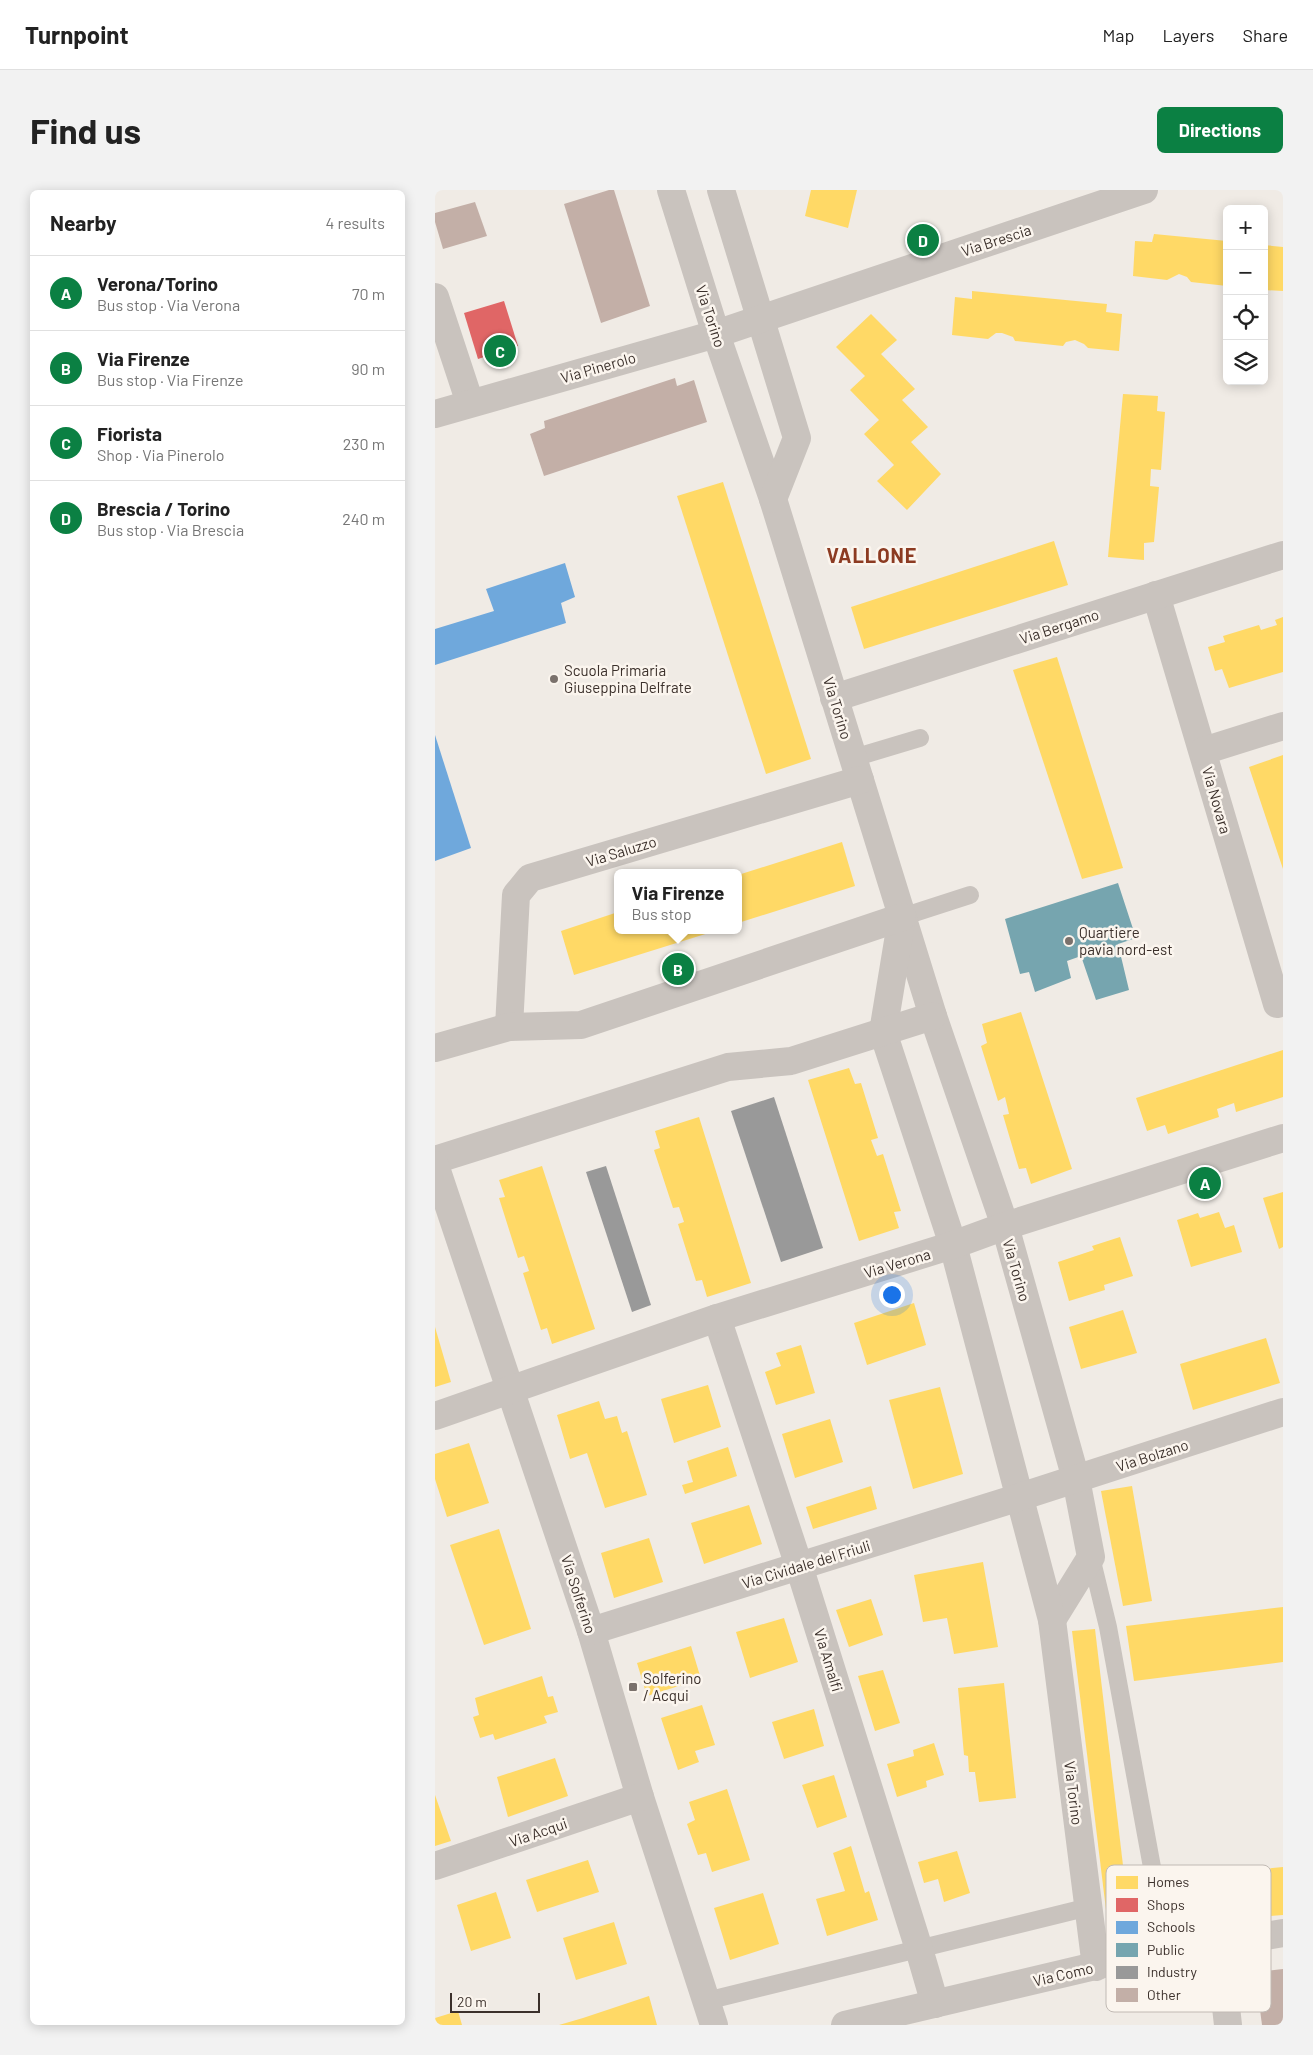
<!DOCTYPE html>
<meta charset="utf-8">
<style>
:root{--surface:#fff;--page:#f2f2f2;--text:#222;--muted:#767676;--line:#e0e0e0;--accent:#0b8043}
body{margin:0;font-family:Barlow,sans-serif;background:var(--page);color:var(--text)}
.controls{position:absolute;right:15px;top:15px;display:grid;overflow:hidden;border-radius:8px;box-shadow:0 2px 12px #0003}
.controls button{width:45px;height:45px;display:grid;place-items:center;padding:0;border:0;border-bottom:1px solid var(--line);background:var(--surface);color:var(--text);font:25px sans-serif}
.scale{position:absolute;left:15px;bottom:12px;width:90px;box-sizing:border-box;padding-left:5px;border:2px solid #3b302b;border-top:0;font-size:14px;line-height:18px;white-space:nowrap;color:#3b302b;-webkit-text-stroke:4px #fbf5ee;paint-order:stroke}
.you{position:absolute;left:456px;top:1104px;width:18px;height:18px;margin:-12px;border:4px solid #fff;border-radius:50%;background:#1a73e8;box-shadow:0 0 0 8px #1a73e833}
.badge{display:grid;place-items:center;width:32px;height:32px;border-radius:50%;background:var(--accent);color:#fff;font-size:16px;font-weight:700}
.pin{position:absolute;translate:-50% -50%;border:2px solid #fff;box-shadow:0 1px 5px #0006}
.popup{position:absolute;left:179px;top:679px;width:128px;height:65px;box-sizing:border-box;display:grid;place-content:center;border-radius:8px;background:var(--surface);filter:drop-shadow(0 1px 4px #0005);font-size:16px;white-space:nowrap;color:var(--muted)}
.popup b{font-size:19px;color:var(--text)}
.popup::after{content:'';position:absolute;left:50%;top:100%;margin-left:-10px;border:10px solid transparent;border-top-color:var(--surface)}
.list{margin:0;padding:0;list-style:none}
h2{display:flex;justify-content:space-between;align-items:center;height:65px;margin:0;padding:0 20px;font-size:21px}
h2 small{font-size:16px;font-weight:400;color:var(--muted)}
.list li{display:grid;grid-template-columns:32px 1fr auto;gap:15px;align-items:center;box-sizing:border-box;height:75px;padding:0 20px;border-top:1px solid var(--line)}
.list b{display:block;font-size:19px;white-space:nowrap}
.list p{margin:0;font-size:16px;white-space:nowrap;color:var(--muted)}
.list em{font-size:16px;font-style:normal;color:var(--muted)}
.icon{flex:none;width:28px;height:28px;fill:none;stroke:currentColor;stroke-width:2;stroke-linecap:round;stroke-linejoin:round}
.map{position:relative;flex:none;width:848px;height:1835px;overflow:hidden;border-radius:8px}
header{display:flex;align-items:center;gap:30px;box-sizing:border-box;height:70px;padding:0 25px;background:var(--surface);border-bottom:1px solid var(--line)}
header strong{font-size:24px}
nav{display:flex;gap:28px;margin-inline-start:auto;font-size:18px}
.intro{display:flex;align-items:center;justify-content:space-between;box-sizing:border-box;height:120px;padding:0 30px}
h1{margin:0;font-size:35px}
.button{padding:12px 22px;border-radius:8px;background:var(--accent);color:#fff;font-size:18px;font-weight:700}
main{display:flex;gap:30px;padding:0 30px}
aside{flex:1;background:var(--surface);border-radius:8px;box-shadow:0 2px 12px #0003}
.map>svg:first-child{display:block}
.homes{fill:#ffd966}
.shops{fill:#e06666}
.schools{fill:#6fa8dc}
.public{fill:#76a5af}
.industry{fill:#999}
.building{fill:#c3afa7}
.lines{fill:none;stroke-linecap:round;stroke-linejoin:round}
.lane{stroke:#c9c3be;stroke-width:18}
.street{stroke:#c9c3be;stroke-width:28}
.poi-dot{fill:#7a716c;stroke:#fbf5ee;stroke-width:2}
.labels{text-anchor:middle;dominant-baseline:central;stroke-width:5;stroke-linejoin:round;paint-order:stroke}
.street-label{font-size:15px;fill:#3b302b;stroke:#fbf5ee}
.poi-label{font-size:15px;fill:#3b302b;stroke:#fbf5ee;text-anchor:start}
.district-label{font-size:20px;font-weight:bold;letter-spacing:1px;fill:#8c3b22;stroke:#fbf5ee}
.key{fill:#fbf5ee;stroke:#c1bab4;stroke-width:1}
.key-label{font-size:14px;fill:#3b302b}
</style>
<header>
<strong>Turnpoint</strong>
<nav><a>Map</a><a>Layers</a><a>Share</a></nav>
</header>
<div class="intro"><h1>Find us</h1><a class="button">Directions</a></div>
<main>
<aside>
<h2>Nearby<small>4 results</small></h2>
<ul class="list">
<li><span class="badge">A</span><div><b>Verona/Torino</b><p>Bus stop · Via Verona</p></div><em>70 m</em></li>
<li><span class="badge">B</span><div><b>Via Firenze</b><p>Bus stop · Via Firenze</p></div><em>90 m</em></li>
<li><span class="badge">C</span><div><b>Fiorista</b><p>Shop · Via Pinerolo</p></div><em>230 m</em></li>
<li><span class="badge">D</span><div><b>Brescia / Torino</b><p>Bus stop · Via Brescia</p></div><em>240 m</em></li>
</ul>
</aside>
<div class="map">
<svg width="848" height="1835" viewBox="0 0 848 1835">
<rect width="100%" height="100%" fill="#f0ebe5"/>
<g class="homes">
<path d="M376,0H422L413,38L370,26Z"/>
<path d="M719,44L792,51V96L756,92L752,87L744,84L732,90L698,86L700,51L717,52Z"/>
<path d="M829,55L848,57V101L829,100Z"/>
<path d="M537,101L672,114L671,122L687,124L684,161L653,158L649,154L640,150L631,152L628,156L580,151L578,147L567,143H561L553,149L517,145L520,107L537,109Z"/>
<path d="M436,124L462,150L446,164L480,199L467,210L493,237L476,252L506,284L472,320L442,291L459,275L429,244L444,230L415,200L430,186L401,157Z"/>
<path d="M688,204L723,206L722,221L730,222L726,280L716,279L715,296L724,297L719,352L709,353V370L673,367Z"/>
<path d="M288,292L376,569L331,584L242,306Z"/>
<path d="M619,351L633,395L429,459L416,417Z"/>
<path d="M848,427V482L794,498L787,479L780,481L773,457L790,452L788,446L824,435L826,440L842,435L840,430Z"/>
<path d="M622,467L688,678L647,689L578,480Z"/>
<path d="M848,565V679L814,577Z"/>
<path d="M407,652L420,696L303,733V685Z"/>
<path d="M183,722V740L280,741L139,785L126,741Z"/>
<path d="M586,822L637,979L596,994L591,978L584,979L568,925L574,924L570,907L563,911L546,856L552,853L547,834Z"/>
<path d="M848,860V907L801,922L799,913L782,919L784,927L733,944L730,935L712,941L701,908Z"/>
<path d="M414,878L420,894L426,893L443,948L436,950L442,966L448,964L466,1021L459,1022L464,1038L424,1051L373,890Z"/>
<path d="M264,927L316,1093L272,1107L267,1090L261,1091L243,1034L249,1032L244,1017L238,1018L219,960L225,958L220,941Z"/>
<path d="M107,976L160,1139L117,1154L112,1138L106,1140L88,1083L94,1081L89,1066L83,1068L64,1008L70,1007L64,990Z"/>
<path d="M848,1002V1057L844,1059L828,1008Z"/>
<path d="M784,1022L790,1038L799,1035L807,1062L756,1077L742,1030L763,1023L765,1028Z"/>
<path d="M685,1047L698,1086L669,1095L670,1100L634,1111L623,1072L659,1060L657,1056Z"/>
<path d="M479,1113L491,1155L432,1175L419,1133Z"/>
<path d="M688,1120L702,1163L646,1179L634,1137Z"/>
<path d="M0,1137L16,1192L0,1197Z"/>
<path d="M831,1148L845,1193L758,1220L745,1174Z"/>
<path d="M366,1155L380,1203L341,1215L330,1182L346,1176L341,1163Z"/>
<path d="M273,1195L286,1237L239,1253L226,1209Z"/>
<path d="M505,1197L528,1284L478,1299L454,1210Z"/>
<path d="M164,1211L170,1229L182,1226L187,1243L192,1241L212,1305L170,1318L152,1263L135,1269L122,1225Z"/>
<path d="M395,1229L408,1272L360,1288L347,1244Z"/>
<path d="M34,1253L54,1313L12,1327L0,1289V1264Z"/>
<path d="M293,1257L302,1286L250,1304L247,1295L258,1292L252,1271Z"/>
<path d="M436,1296L442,1319L378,1339L371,1317Z"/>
<path d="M697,1296L717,1411L688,1416L666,1301Z"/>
<path d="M314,1315L327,1354L269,1374L256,1333Z"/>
<path d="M64,1339L96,1439L49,1455L15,1355Z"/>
<path d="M214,1348L228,1392L179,1408L166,1363Z"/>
<path d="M548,1372L563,1457L519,1464L512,1428L488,1432L479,1385Z"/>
<path d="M436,1409L448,1445L414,1457L401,1420Z"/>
<path d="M848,1417V1472L699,1491L691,1436Z"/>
<path d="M349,1428L363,1472L315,1488L301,1442Z"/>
<path d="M660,1439L694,1726L672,1728L637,1441Z"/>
<path d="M256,1456L266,1489L212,1506L202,1473Z"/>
<path d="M448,1480L465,1533L440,1541L423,1486Z"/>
<path d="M107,1486L113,1507L118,1506L123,1522L109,1526L112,1533L60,1550L58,1544L45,1548L38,1527L44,1525L40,1508Z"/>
<path d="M569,1493L581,1608L544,1612L540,1582H534L533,1566L529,1565L523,1498Z"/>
<path d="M267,1515L280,1555L260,1561L264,1572L243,1580L226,1528Z"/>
<path d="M379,1519L389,1556L349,1569L337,1532Z"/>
<path d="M499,1553L509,1585L491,1591L492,1597L462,1607L452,1574L479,1566L478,1560Z"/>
<path d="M120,1568L133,1606L73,1627L62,1587Z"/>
<path d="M399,1585L412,1627L382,1638L367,1595Z"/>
<path d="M292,1599L315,1670L277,1682L271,1663L263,1665L252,1634L260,1630L254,1612Z"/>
<path d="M0,1605L16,1651L0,1656Z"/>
<path d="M416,1656L430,1703L434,1701L443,1730L392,1746L381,1709L410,1701L398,1663Z"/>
<path d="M522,1661L535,1703L509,1712L503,1689L489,1693L483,1672Z"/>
<path d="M153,1670L164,1702L102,1722L91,1690Z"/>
<path d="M848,1677V1725L835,1726L829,1679Z"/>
<path d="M61,1702L76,1748L36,1761L22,1715Z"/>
<path d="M328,1703L344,1754L295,1770L279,1718Z"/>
<path d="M179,1732L192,1774L141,1790L128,1748Z"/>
<path d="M214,1806L222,1835H124L148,1828Z"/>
<path d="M23,1821L27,1835H0V1828Z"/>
</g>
<path class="shops" d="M69,111L83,156L43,169L29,123Z"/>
<g class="schools">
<path d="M130,373L140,407L126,413L131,433L0,475V439L59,421L51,399Z"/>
<path d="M0,545L36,658L0,671Z"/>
</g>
<path class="public" d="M683,693L701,748L683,754L694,800L661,810L646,766L632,771L636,788L600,802L594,782L585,784L570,729Z"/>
<g class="industry">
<path d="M339,907L388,1058L346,1072L296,921Z"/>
<path d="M171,976L216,1115L197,1122L151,982Z"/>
</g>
<g class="building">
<path d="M174,0H179L215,116L166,133L129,14Z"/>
<path d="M40,12L52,46L8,59L0,32V23Z"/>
<path d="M240,188L242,196L259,190L272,232L109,286L95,244L110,238L109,231Z"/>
<path d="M848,1779V1835H827L820,1782Z"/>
</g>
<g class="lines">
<g class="lane">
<path d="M418,568L485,548"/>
<path d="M467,727L535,705"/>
<path d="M656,1367L673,1437L732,1759"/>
<path d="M271,1811L654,1717"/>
</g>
<g class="street">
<path d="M236,0L281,144L338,309L498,826L570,1036L641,1289L656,1367L617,1430"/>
<path d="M286,0L362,248L338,309"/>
<path d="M0,107L35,213"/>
<path d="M0,224L281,144L709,0"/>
<path d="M721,405L842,814"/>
<path d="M399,508L848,365"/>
<path d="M768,561L848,536"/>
<path d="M466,733L448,842L518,1055L617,1430L661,1777"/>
<path d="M74,837L81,705L95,688L425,590"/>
<path d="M0,858L74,837L146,835L467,727"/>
<path d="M0,970L293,877L356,871L498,826"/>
<path d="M0,975L156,1441L205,1607L279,1835"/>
<path d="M282,1128L364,1376L484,1759L500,1814"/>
<path d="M0,1226L282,1128L518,1055L570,1036L848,948"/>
<path d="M156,1441L585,1307L848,1222"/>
<path d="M0,1676L205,1607"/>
<path d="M784,1754L793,1835"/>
<path d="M410,1835L732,1759L784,1754L848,1743"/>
</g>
</g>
<g class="poi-dot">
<circle cx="119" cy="489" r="5"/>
<circle cx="634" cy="751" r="5"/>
<rect x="193" y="1492" width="10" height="10" rx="2.5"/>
</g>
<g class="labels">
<g class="street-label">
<text transform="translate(561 50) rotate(-18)">Via Brescia</text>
<text transform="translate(276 126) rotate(72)">Via Torino</text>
<text transform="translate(163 177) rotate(-16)">Via Pinerolo</text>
<text transform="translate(624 436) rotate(-18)">Via Bergamo</text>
<text transform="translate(403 518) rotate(73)">Via Torino</text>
<text transform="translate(782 610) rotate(74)">Via Novara</text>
<text transform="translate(186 661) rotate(-17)">Via Saluzzo</text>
<text transform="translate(462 1073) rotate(-17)">Via Verona</text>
<text transform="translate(582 1080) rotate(74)">Via Torino</text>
<text transform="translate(717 1265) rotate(-18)">Via Bolzano</text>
<text transform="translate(371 1374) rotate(-17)">Via Cividale del Friuli</text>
<text transform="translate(144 1404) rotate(72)">Via Solferino</text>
<text transform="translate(394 1470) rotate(73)">Via Amalfi</text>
<text transform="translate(639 1603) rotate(83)">Via Torino</text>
<text transform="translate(103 1642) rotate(-19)">Via Acqui</text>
<text transform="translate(628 1784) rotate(-13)">Via Como</text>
</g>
<g class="poi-label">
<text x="129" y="480">Scuola Primaria<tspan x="129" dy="17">Giuseppina Delfrate</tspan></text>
<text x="644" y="742">Quartiere<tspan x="644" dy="17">pavia nord-est</tspan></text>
<text x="208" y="1488">Solferino<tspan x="208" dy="17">/ Acqui</tspan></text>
</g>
<g class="district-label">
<text x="437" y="365">VALLONE</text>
</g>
</g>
<rect x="671" y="1675" width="165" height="147" rx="8" class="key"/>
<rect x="681" y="1686" width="22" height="13" fill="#ffd966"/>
<rect x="681" y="1708" width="22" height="14" fill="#e06666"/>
<rect x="681" y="1731" width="22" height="13" fill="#6fa8dc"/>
<rect x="681" y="1753" width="22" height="14" fill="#76a5af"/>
<rect x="681" y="1776" width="22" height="13" fill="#999"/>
<rect x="681" y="1798" width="22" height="14" fill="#c3afa7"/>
<g class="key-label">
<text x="712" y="1697">Homes</text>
<text x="712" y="1720">Shops</text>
<text x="712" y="1742">Schools</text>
<text x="712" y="1765">Public</text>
<text x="712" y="1787">Industry</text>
<text x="712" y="1810">Other</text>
</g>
</svg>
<div class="controls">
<button>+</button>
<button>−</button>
<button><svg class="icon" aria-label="locate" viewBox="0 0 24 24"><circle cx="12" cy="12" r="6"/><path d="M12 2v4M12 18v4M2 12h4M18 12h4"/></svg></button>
<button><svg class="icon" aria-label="layers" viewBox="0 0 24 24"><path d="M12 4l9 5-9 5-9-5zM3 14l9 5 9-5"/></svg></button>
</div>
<div class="scale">20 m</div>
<div class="you"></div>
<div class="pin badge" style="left:770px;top:993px">A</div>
<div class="pin badge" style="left:243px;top:779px">B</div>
<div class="popup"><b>Via Firenze</b>Bus stop</div>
<div class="pin badge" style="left:65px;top:161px">C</div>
<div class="pin badge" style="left:488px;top:50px">D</div>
</div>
</main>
